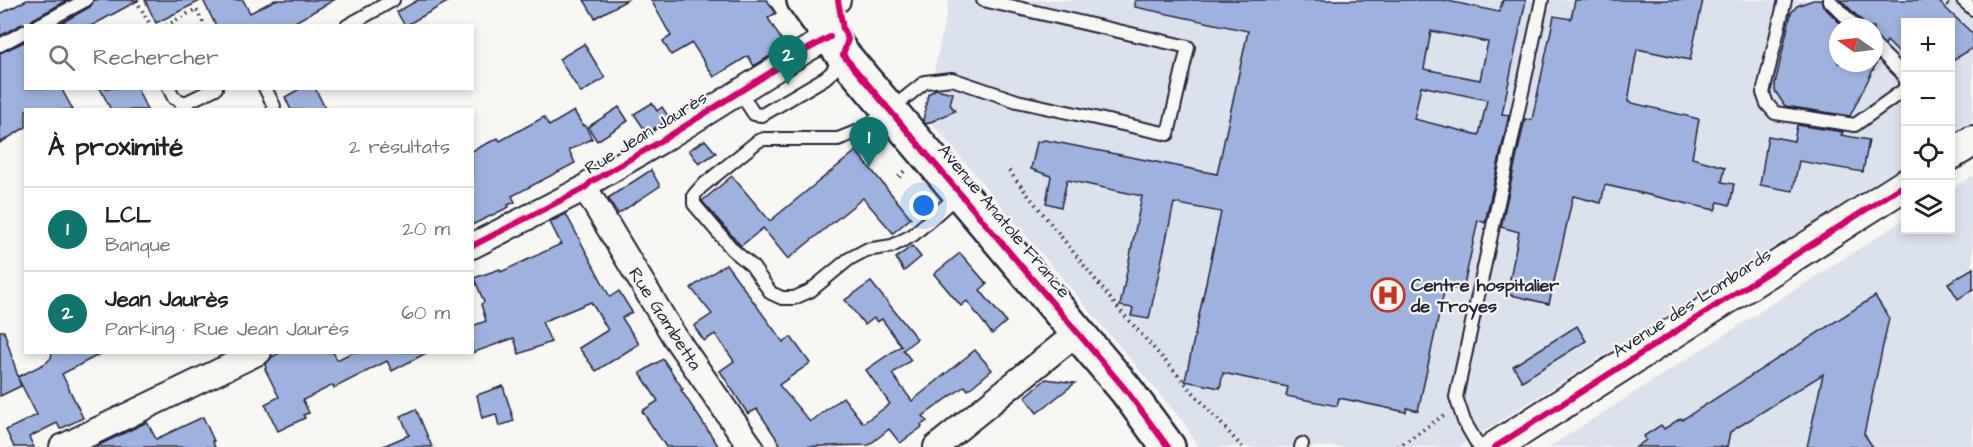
<!DOCTYPE html>
<html lang="fr">
<meta charset="utf-8">
<style>
:root{--surface:#fff;--page:#f2f2f2;--text:#222;--muted:#767676;--line:#e0e0e0;--accent:#0f766e}
body{margin:0;font-family:"Architects Daughter",sans-serif;background:var(--page);color:var(--text)}
.controls{position:absolute;right:18px;top:18px;display:grid;overflow:hidden;border-radius:0px;box-shadow:0 3px 9px #0003}
.controls button{width:54px;height:54px;display:grid;place-items:center;padding:0;border:0;border-bottom:2px solid var(--line);background:var(--surface);color:var(--text);font:30px sans-serif}
.compass{position:absolute;left:1829px;top:18px;width:54px;height:54px;border-radius:50%;background:var(--surface);box-shadow:0 3px 9px #0003;rotate:284deg}
.you{position:absolute;left:924px;top:206px;width:21px;height:21px;margin:-15px;border:4px solid #fff;border-radius:50%;background:#1a73e8;box-shadow:0 0 0 9px #1a73e833}
.badge{display:grid;place-items:center;width:39px;height:39px;border-radius:50%;background:var(--accent);color:#fff;font-size:20px;font-weight:700}
.pin{position:absolute;translate:-50% -50px;filter:drop-shadow(0 2px 3px #0008)}
.pin::after{content:'';position:absolute;top:32px;width:21px;height:18px;background:inherit;clip-path:polygon(0 0,100% 0,50% 100%)}
.list{margin:0;padding:0;list-style:none}
h2{display:flex;justify-content:space-between;align-items:center;height:78px;margin:0;padding:0 24px;font-size:26px}
h2 small{font-size:20px;font-weight:400;color:var(--muted)}
.list li{display:grid;grid-template-columns:39px 1fr auto;gap:18px;align-items:center;box-sizing:border-box;height:84px;padding:0 24px;border-top:2px solid var(--line)}
.list b{display:block;font-size:22px;white-space:nowrap}
.list p{margin:0;font-size:20px;white-space:nowrap;color:var(--muted)}
.list em{font-size:20px;font-style:normal;color:var(--muted)}
.icon{flex:none;width:33px;height:33px;fill:none;stroke:currentColor;stroke-width:2;stroke-linecap:round;stroke-linejoin:round}
.map{position:relative;flex:none;width:1973px;height:447px;overflow:hidden}
.search{position:absolute;background:var(--surface);box-shadow:0 3px 9px #0003;left:24px;top:24px;width:450px;height:66px;display:flex;align-items:center;gap:15px;box-sizing:border-box;padding:0 21px;border-radius:0px;color:var(--muted);font-size:22px}
.panel{position:absolute;background:var(--surface);box-shadow:0 3px 9px #0003;left:24px;top:108px;width:450px;height:246px;border-radius:0px}
.map>svg:first-child{display:block}
.built{fill:#dce2ed;fill-rule:evenodd}
.building{fill:#9eb2e0;stroke:#22223b;stroke-width:1.5;fill-rule:evenodd}
.lines{fill:none;stroke-linecap:round;stroke-linejoin:round}
.service-casing{stroke:#22223b;stroke-width:16}
.minor-casing{stroke:#22223b;stroke-width:28}
.tertiary-casing{stroke:#22223b;stroke-width:34}
.primary-casing{stroke:#22223b;stroke-width:38}
.path{stroke:#22223b;stroke-width:4;stroke-dasharray:1.5 4.5;stroke-linecap:butt}
.service{stroke:#f6f6f2;stroke-width:12}
.minor{stroke:#f6f6f2;stroke-width:24}
.tertiary{stroke:#f6f6f2;stroke-width:30}
.primary{stroke:#f6f6f2;stroke-width:33}
.cycleway-casing{stroke:#f6f6f2;stroke-width:10}
.cycleway{stroke:#d6006c;stroke-width:6}
.labels{text-anchor:middle;dominant-baseline:central;stroke-width:4.5;stroke-linejoin:round;paint-order:stroke}
.street-label{font-size:18px;fill:#22223b;stroke:#f6f6f2}
.poi-label{font-size:18px;font-weight:bold;fill:#22223b;stroke:#f6f6f2;text-anchor:start}
</style>
<div class="map">
<svg width="1973" height="447" viewBox="0 0 1973 447">
<rect width="100%" height="100%" fill="#f6f6f2"/>
<filter id="ink" filterUnits="userSpaceOnUse"><feTurbulence type="fractalNoise" baseFrequency=".0167" numOctaves="2"/><feDisplacementMap in="SourceGraphic" scale="12" xChannelSelector="R" yChannelSelector="G"/><feConvolveMatrix kernelMatrix="1 2 1 2 8 2 1 2 1" color-interpolation-filters="sRGB"/></filter>
<g filter="url(#ink)">
<g class="built">
<path d="M949,0H1973V121L1951,135L1950,22H1906L1905,164L1459,447H1198L1184,423L925,115ZM1838,27H1874V63H1838Z"/>
<path d="M1973,175V447H1549L1905,219L1906,230H1950L1951,190Z"/>
</g>
<g class="building">
<path d="M27,0H68L33,19L29,24H22L0,36V14Z"/>
<path d="M94,0H139L91,26H56L90,7Z"/>
<path d="M145,0H202L156,23Z"/>
<path d="M203,0H243L250,13L275,0H334L288,26H216Z"/>
<path d="M418,0H451L405,26L397,12Z"/>
<path d="M584,0H627L595,18Z"/>
<path d="M651,0H767L776,13L768,18L784,44L783,48L754,66L748,56L714,77L692,43L671,55L663,41L671,36Z"/>
<path d="M1135,0H1443L1499,12L1503,0H1526L1502,114L1509,115L1485,223L1478,220L1463,290L1445,287L1418,411L1407,408L1406,412L1339,398L1337,406L1286,396L1288,387L1223,373L1220,388L1185,381L1221,212L1174,203L1149,319L1131,316L1133,308L1120,306L1142,196L1067,180L1061,207L1046,203L1051,176L1031,169L1037,142L1045,140L1217,174L1248,31L1135,7ZM1431,31L1488,42L1480,80L1424,69ZM1421,86L1487,100L1479,135L1414,119Z"/>
<path d="M1575,0H1703L1690,60L1637,49L1628,102L1699,119L1692,158L1725,167L1722,182L1734,184L1730,205L1718,202L1715,210L1605,185L1601,203L1573,196L1549,304L1507,294L1519,232L1501,227L1525,119L1532,120L1554,16L1571,19Z"/>
<path d="M1813,0H1821L1823,6L1844,27H1838V63H1874V57L1878,60L1850,116L1785,106L1775,91V84L1791,13L1797,6Z"/>
<path d="M1841,0H1937L1973,34V48L1950,62V22H1905V59L1887,41L1885,45L1874,37V27H1864L1862,21Z"/>
<path d="M26,41V88H61L73,110H26V127L0,143V53Z"/>
<path d="M584,44L605,78L581,93L559,59Z"/>
<path d="M100,88H137L147,110H111Z"/>
<path d="M301,88H315L326,110H291L285,97Z"/>
<path d="M936,89L953,93L950,104L955,111L926,124L923,121L928,94Z"/>
<path d="M652,103L657,111L662,107L670,119L647,133L634,114Z"/>
<path d="M619,107L628,121L597,141L588,127Z"/>
<path d="M574,111L583,126L585,125L592,139L569,150L575,163L512,196L515,202L508,205L509,207L472,225V151L498,138L500,141L544,117L549,126Z"/>
<path d="M1797,125L1843,132L1841,135L1869,140L1863,172L1799,161L1793,191L1760,185L1768,136L1794,141Z"/>
<path d="M705,140L716,153L699,164L689,150Z"/>
<path d="M856,151L911,218L893,233L863,198L788,259L763,228L741,246L702,201L732,176L770,221Z"/>
<path d="M651,170L660,186L618,214L608,198Z"/>
<path d="M566,214L610,297L619,291L632,312L622,318L639,344L596,371L579,348L608,330L591,302L542,322L551,342L519,354L514,338L472,353V326L486,321L481,304L484,302L474,278L500,269L501,272L561,244L550,222Z"/>
<path d="M912,246L921,257L904,271L896,258Z"/>
<path d="M960,253L987,284L980,290L1006,322L992,334L967,301L961,306L934,274Z"/>
<path d="M726,264L783,342L791,337L810,363L779,385L810,422L843,397L863,423L890,404L866,370L901,346L902,347L882,319L877,322L874,318L865,325L845,300L871,282L917,339L903,350L911,360L892,374L912,401L975,350L992,370L968,390L965,386L923,416L927,421L921,425L922,427L900,443L889,429L869,445L782,447L757,409L748,414L720,371L734,361L715,334L704,341L694,326L712,314L691,288Z"/>
<path d="M1973,268V289L1958,299L1948,283Z"/>
<path d="M1875,296L1889,318L1864,434L1873,447H1807L1823,374L1730,432L1727,447H1636L1646,440L1644,436L1661,425L1664,429L1681,418L1682,420Z"/>
<path d="M1577,326L1586,341L1522,381L1513,366Z"/>
<path d="M0,331H4L18,377L46,363L51,358L52,352H104L62,374L83,418L60,429L57,423L29,437L34,447H14L6,430L37,415L18,378L21,386L0,396Z"/>
<path d="M281,352H333L337,360L353,352H428L392,371L387,361L334,388L333,385L303,400L309,413L303,415L305,418L278,431L265,404L279,397L265,369L266,368L265,365L272,357Z"/>
<path d="M663,359L683,389L681,390L719,447H666L642,411L658,401L640,373Z"/>
<path d="M1046,379L1075,383L1037,413L1025,397Z"/>
<path d="M503,386L514,421L499,426L496,414L482,418L477,395Z"/>
<path d="M416,409L432,447H381L409,435L401,416Z"/>
<path d="M203,417L214,441H212L215,447H95L147,422L156,439Z"/>
</g>
<g class="lines">
<g class="service-casing">
<g id="service">
<path d="M1785,0L1763,93L1767,104L1775,113L1855,125L1905,89"/>
<path d="M1829,0L1856,27"/>
<path d="M1963,0L1973,9"/>
<path d="M37,26L86,0"/>
<path d="M347,26L393,0"/>
<path d="M0,45L26,31"/>
<path d="M1874,45L1904,75L1906,89"/>
<path d="M169,88L174,98L185,103"/>
<path d="M265,88L274,106L273,110"/>
<path d="M744,90L745,100L754,114L762,115L825,78L832,72L842,56"/>
<path d="M181,110L185,103L216,88"/>
<path d="M959,194L913,235L892,246L866,250L849,259L810,291L794,298H782L771,293L752,266L733,250L694,204V195L701,187L758,141L764,139H838L861,130L890,110L925,82L952,79L1017,101L1168,134L1188,47L983,0"/>
<path d="M1301,447L1302,444"/>
<path d="M1479,447L1464,421L1456,397L1542,0"/>
</g>
</g>
<g class="minor-casing">
<g id="minor">
<path d="M815,15L838,0"/>
<path d="M585,188L674,336L751,447"/>
<path d="M472,246L585,188L591,182L661,141L806,50L830,37"/>
<path d="M62,447L259,352"/>
<path d="M936,447L1078,332"/>
</g>
</g>
<g class="tertiary-casing">
<g id="tertiary">
<path d="M1950,155L1973,141"/>
<path d="M1495,447L1906,184"/>
</g>
</g>
<g class="primary-casing">
<path id="primary" d="M804,0L843,55L1126,390L1168,447"/>
</g>
<g class="path">
<path d="M136,0L151,26"/>
<path d="M1943,0L1949,6"/>
<path d="M166,26L196,9L205,26"/>
<path d="M1009,171L1117,307L1242,447"/>
<path d="M899,177L907,168"/>
<path d="M1398,447L1447,413"/>
</g>
<use href="#service" class="service"/>
<use href="#minor" class="minor"/>
<use href="#tertiary" class="tertiary"/>
<use href="#primary" class="primary"/>
<g class="cycleway-casing">
<g id="cycleway">
<path d="M838,0L843,29L848,39L843,55L1126,390L1168,447"/>
<path d="M472,246L585,188L591,182L661,141L806,50L830,37"/>
<path d="M1495,447L1906,184"/>
</g>
</g>
<use href="#cycleway" class="cycleway"/>
</g>
</g>
<defs>
<g id="hospital-ring" transform="scale(1.725)"><circle r="9.5" fill="#f6f6f2" stroke="#c8321e" stroke-width="1.5"/><path d="M-5-5h3v3.5h4V-5h3V5h-3V1.5h-4V5h-3Z" fill="#c8321e"/></g>
</defs>
<g fill-rule="evenodd">
<use href="#hospital-ring" x="1388" y="295"/>
</g>
<g class="labels">
<g class="street-label">
<text transform="translate(646 133) rotate(-32)">Rue Jean Jaurès</text>
<text transform="translate(1004 221) rotate(50)">Avenue Anatole France</text>
<text transform="translate(1692 303) rotate(-33)">Avenue des Lombards</text>
<text transform="translate(665 319) rotate(57)">Rue Gambetta</text>
</g>
<g class="poi-label">
<text x="1411" y="285">Centre hospitalier<tspan x="1411" dy="21">de Troyes</tspan></text>
</g>
</g>
</svg>
<div class="controls">
<button>+</button>
<button>−</button>
<button><svg class="icon" aria-label="locate" viewBox="0 0 24 24"><circle cx="12" cy="12" r="6"/><path d="M12 2v4M12 18v4M2 12h4M18 12h4"/></svg></button>
<button><svg class="icon" aria-label="layers" viewBox="0 0 24 24"><path d="M12 4l9 5-9 5-9-5zM3 14l9 5 9-5"/></svg></button>
</div>
<svg class="compass" viewBox="-18 -18 36 36"><path d="M0-13l5 13h-10z" fill="#e53935"/><path d="M0 13l5-13h-10z" fill="#767676"/></svg>
<div class="you"></div>
<div class="pin badge" style="left:869px;top:167px">1</div>
<div class="pin badge" style="left:788px;top:85px">2</div>
<div class="search"><svg class="icon" aria-label="search" viewBox="0 0 24 24"><circle cx="10" cy="10" r="6"/><path d="M15 15l6 6"/></svg>Rechercher</div>
<section class="panel">
<h2>À proximité<small>2 résultats</small></h2>
<ul class="list">
<li><span class="badge">1</span><div><b>LCL</b><p>Banque</p></div><em>20 m</em></li>
<li><span class="badge">2</span><div><b>Jean Jaurès</b><p>Parking · Rue Jean Jaurès</p></div><em>60 m</em></li>
</ul>
</section>
</div>
